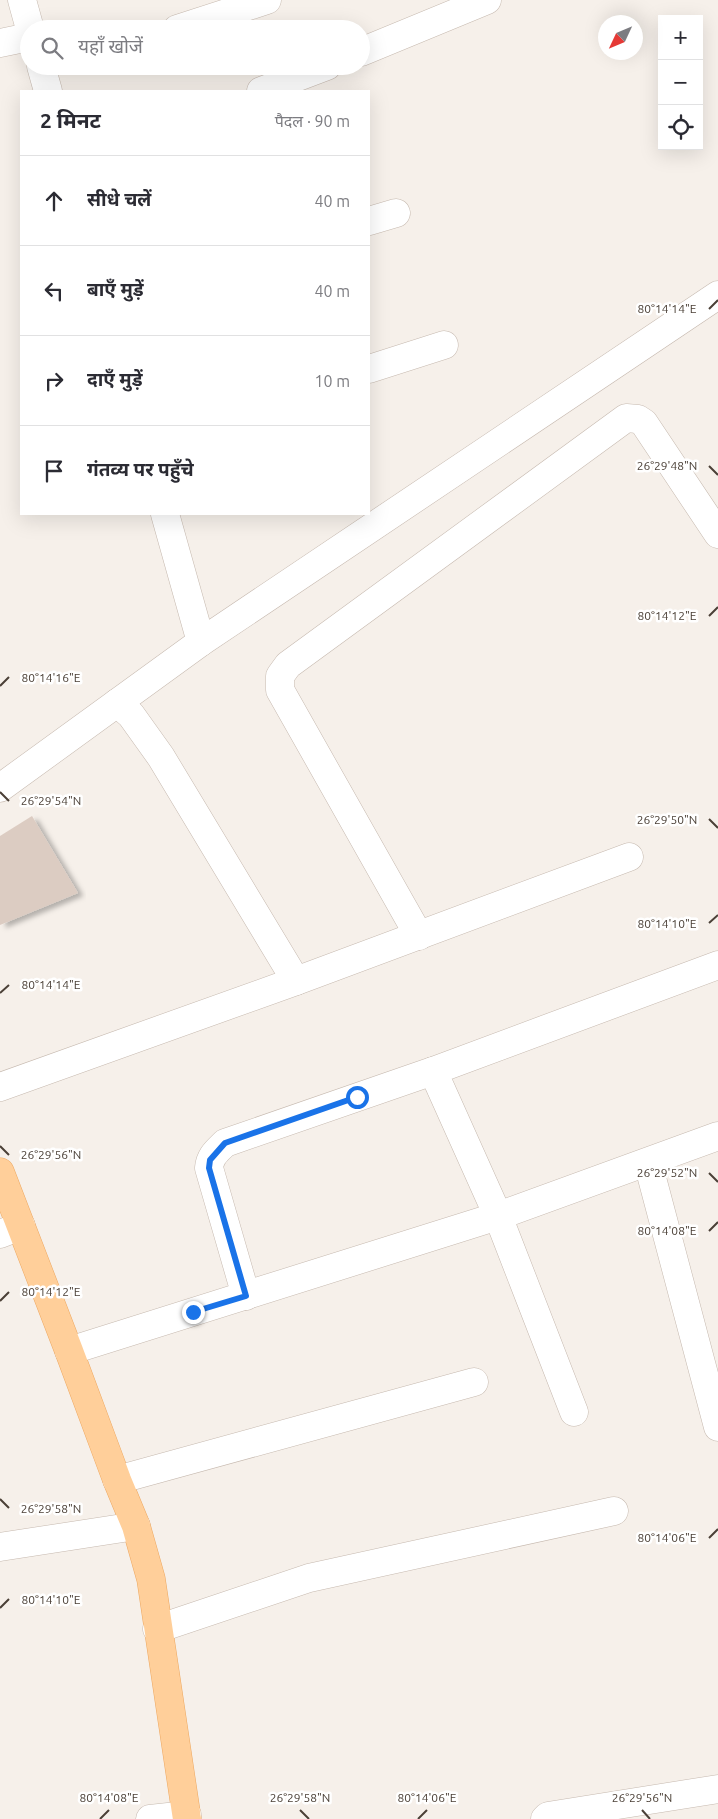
<!DOCTYPE html>
<html lang="hi">
<meta charset="utf-8">
<style>
:root{--surface:#fff;--page:#f7f7f7;--text:#2b2b33;--muted:#7c7c81;--line:#e1e1e2}
body{margin:0;font-family:Ubuntu,"Noto Sans Devanagari",sans-serif;background:var(--page);color:var(--text)}
.controls{position:absolute;right:15px;top:15px;display:grid;overflow:hidden;border-radius:0px;box-shadow:0 5px 20px #0002}
.controls button{width:45px;height:45px;display:grid;place-items:center;padding:0;border:0;border-bottom:1px solid var(--line);background:var(--surface);color:var(--text);font:25px sans-serif}
.compass{position:absolute;left:598px;top:15px;width:45px;height:45px;border-radius:50%;background:var(--surface);box-shadow:0 5px 20px #0002;rotate:226deg}
.stop{position:absolute;width:15px;height:15px;margin:-11px;border:4px solid #1a73e8;border-radius:50%;background:#fff}
.stop.end{background:#1a73e8;border-color:#fff;box-shadow:0 1px 5px #0008}
.list{margin:0;padding:0;list-style:none}
h2{display:flex;justify-content:space-between;align-items:center;height:65px;margin:0;padding:0 20px;font-size:21px}
h2 small{font-size:16px;font-weight:400;color:var(--muted)}
.list li{display:grid;grid-template-columns:32px 1fr auto;gap:15px;align-items:center;box-sizing:border-box;height:90px;padding:0 20px;border-top:1px solid var(--line)}
.list b{display:block;font-size:19px;white-space:nowrap}
.list em{font-size:16px;font-style:normal;color:var(--muted)}
.icon{flex:none;width:28px;height:28px;fill:none;stroke:currentColor;stroke-width:2;stroke-linecap:round;stroke-linejoin:round}
.map{position:relative;flex:none;width:718px;height:1819px;overflow:hidden}
.search{position:absolute;background:var(--surface);box-shadow:0 5px 20px #0002;left:20px;top:20px;width:350px;height:55px;display:flex;align-items:center;gap:12px;box-sizing:border-box;padding:0 18px;border-radius:28px;color:var(--muted);font-size:19px}
.panel{position:absolute;background:var(--surface);box-shadow:0 5px 20px #0002;left:20px;top:90px;width:350px;height:425px;border-radius:0px}
.map>svg:first-child{display:block}
.building{fill:#dcccc2;filter:url(#shadow)}
.lines{fill:none;stroke-linecap:round;stroke-linejoin:round}
.minor-casing{stroke:#c6b9af;stroke-width:29}
.major-casing{stroke:#eda862;stroke-width:29}
.minor{stroke:#fff;stroke-width:28}
.major{stroke:#ffcf9a;stroke-width:28}
.route{stroke:#1a73e8;stroke-width:6}
.ticks{fill:none;stroke:#4b4037;stroke-width:2}
.ticks-label{font-size:12px;text-anchor:middle;fill:#4b4037;stroke:#fff;stroke-width:5;stroke-linejoin:round;paint-order:stroke}
</style>
<div class="map">
<svg width="718" height="1819" viewBox="0 0 718 1819">
<defs>
<filter id="shadow"><feDropShadow dx="5.5" dy="3" stdDeviation="2.5" flood-color="#0004"/></filter>
</defs>
<rect width="100%" height="100%" fill="#f6f0ea"/>
<path class="building" d="M32,816L78,893L0,925V836Z"/>
<g class="lines">
<g class="minor-casing">
<g id="minor">
<path d="M22,0L30,29"/>
<path d="M177,29L267,0"/>
<path d="M0,43L29,37"/>
<path d="M361,52L487,0"/>
<path d="M41,66L48,91"/>
<path d="M261,91L327,66"/>
<path d="M369,221L396,213"/>
<path d="M369,369L444,345"/>
<path d="M165,514L201,642"/>
<path d="M117,703L131,715L161,757L296,981"/>
<path d="M0,788L201,642L718,295"/>
<path d="M419,936L280,690V676L288,665L626,418L638,419L644,423L718,534"/>
<path d="M0,1087L296,981L629,857"/>
<path d="M648,1163L718,1427"/>
<path d="M0,1234L21,1226"/>
<path d="M246,1296L209,1168C210,1156 217,1151 225,1143L433,1071"/>
<path d="M69,1351L498,1216L718,1136"/>
<path d="M574,1412L498,1216L433,1071L718,965"/>
<path d="M117,1480L474,1382"/>
<path d="M0,1547L136,1526"/>
<path d="M157,1629L309,1578L614,1511"/>
<path d="M150,1819L187,1815"/>
<path d="M545,1819L548,1816L718,1789"/>
</g>
</g>
<g class="major-casing">
<path id="major" d="M0,1172L69,1351L117,1480L136,1526L151,1579L187,1819"/>
</g>
<use href="#minor" class="minor"/>
<use href="#major" class="major"/>
</g>
<g class="lines">
<path class="route" d="M193,1312L246,1296L209,1168L210,1160L225,1143L357,1097"/>
</g>
<path class="ticks" d="M709,309L718,300M709,466L718,475M709,616L718,607M0,686L9,677M0,792L9,801M709,819L718,828M709,923L718,915M0,993L9,985M0,1146L9,1155M709,1173L718,1182M709,1231L718,1222M0,1301L9,1292M0,1499L9,1508M709,1538L718,1529M0,1608L9,1599M300,1810L309,1819M642,1810L650,1819M100,1819L109,1810M418,1819L427,1810"/>
<g class="ticks-label">
<text x="667" y="313">80°14'14"E</text>
<text x="667" y="470">26°29'48"N</text>
<text x="667" y="620">80°14'12"E</text>
<text x="51" y="682">80°14'16"E</text>
<text x="51" y="805">26°29'54"N</text>
<text x="667" y="824">26°29'50"N</text>
<text x="667" y="928">80°14'10"E</text>
<text x="51" y="989">80°14'14"E</text>
<text x="51" y="1159">26°29'56"N</text>
<text x="667" y="1177">26°29'52"N</text>
<text x="667" y="1235">80°14'08"E</text>
<text x="51" y="1296">80°14'12"E</text>
<text x="51" y="1513">26°29'58"N</text>
<text x="667" y="1542">80°14'06"E</text>
<text x="51" y="1604">80°14'10"E</text>
<text x="300" y="1802">26°29'58"N</text>
<text x="642" y="1802">26°29'56"N</text>
<text x="109" y="1802">80°14'08"E</text>
<text x="427" y="1802">80°14'06"E</text>
</g>
</svg>
<div class="controls">
<button>+</button>
<button>−</button>
<button><svg class="icon" aria-label="locate" viewBox="0 0 24 24"><circle cx="12" cy="12" r="6"/><path d="M12 2v4M12 18v4M2 12h4M18 12h4"/></svg></button>
</div>
<svg class="compass" viewBox="-18 -18 36 36"><path d="M0-13l5 13h-10z" fill="#e53935"/><path d="M0 13l5-13h-10z" fill="#7c7c81"/></svg>
<div class="stop" style="left:357px;top:1097px"></div>
<div class="stop end" style="left:193px;top:1312px"></div>
<div class="search"><svg class="icon" aria-label="search" viewBox="0 0 24 24"><circle cx="10" cy="10" r="6"/><path d="M15 15l6 6"/></svg>यहाँ खोजें</div>
<section class="panel">
<h2>2 मिनट<small>पैदल · 90 m</small></h2>
<ul class="list">
<li><svg class="icon" aria-label="ahead" viewBox="0 0 24 24"><path d="M12 20V5M6 11l6-6 6 6"/></svg><div><b>सीधे चलें</b></div><em>40 m</em></li>
<li><svg class="icon" aria-label="left" viewBox="0 0 24 24"><path d="M17 20v-9H6M10 6l-5 5 5 5"/></svg><div><b>बाएँ मुड़ें</b></div><em>40 m</em></li>
<li><svg class="icon" aria-label="right" viewBox="0 0 24 24"><path d="M7 20v-9h11M14 6l5 5-5 5"/></svg><div><b>दाएँ मुड़ें</b></div><em>10 m</em></li>
<li><svg class="icon" aria-label="arrive" viewBox="0 0 24 24"><path d="M6 21V4h12l-3 4 3 4H6"/></svg><div><b>गंतव्य पर पहुँचे</b></div></li>
</ul>
</section>
</div>
